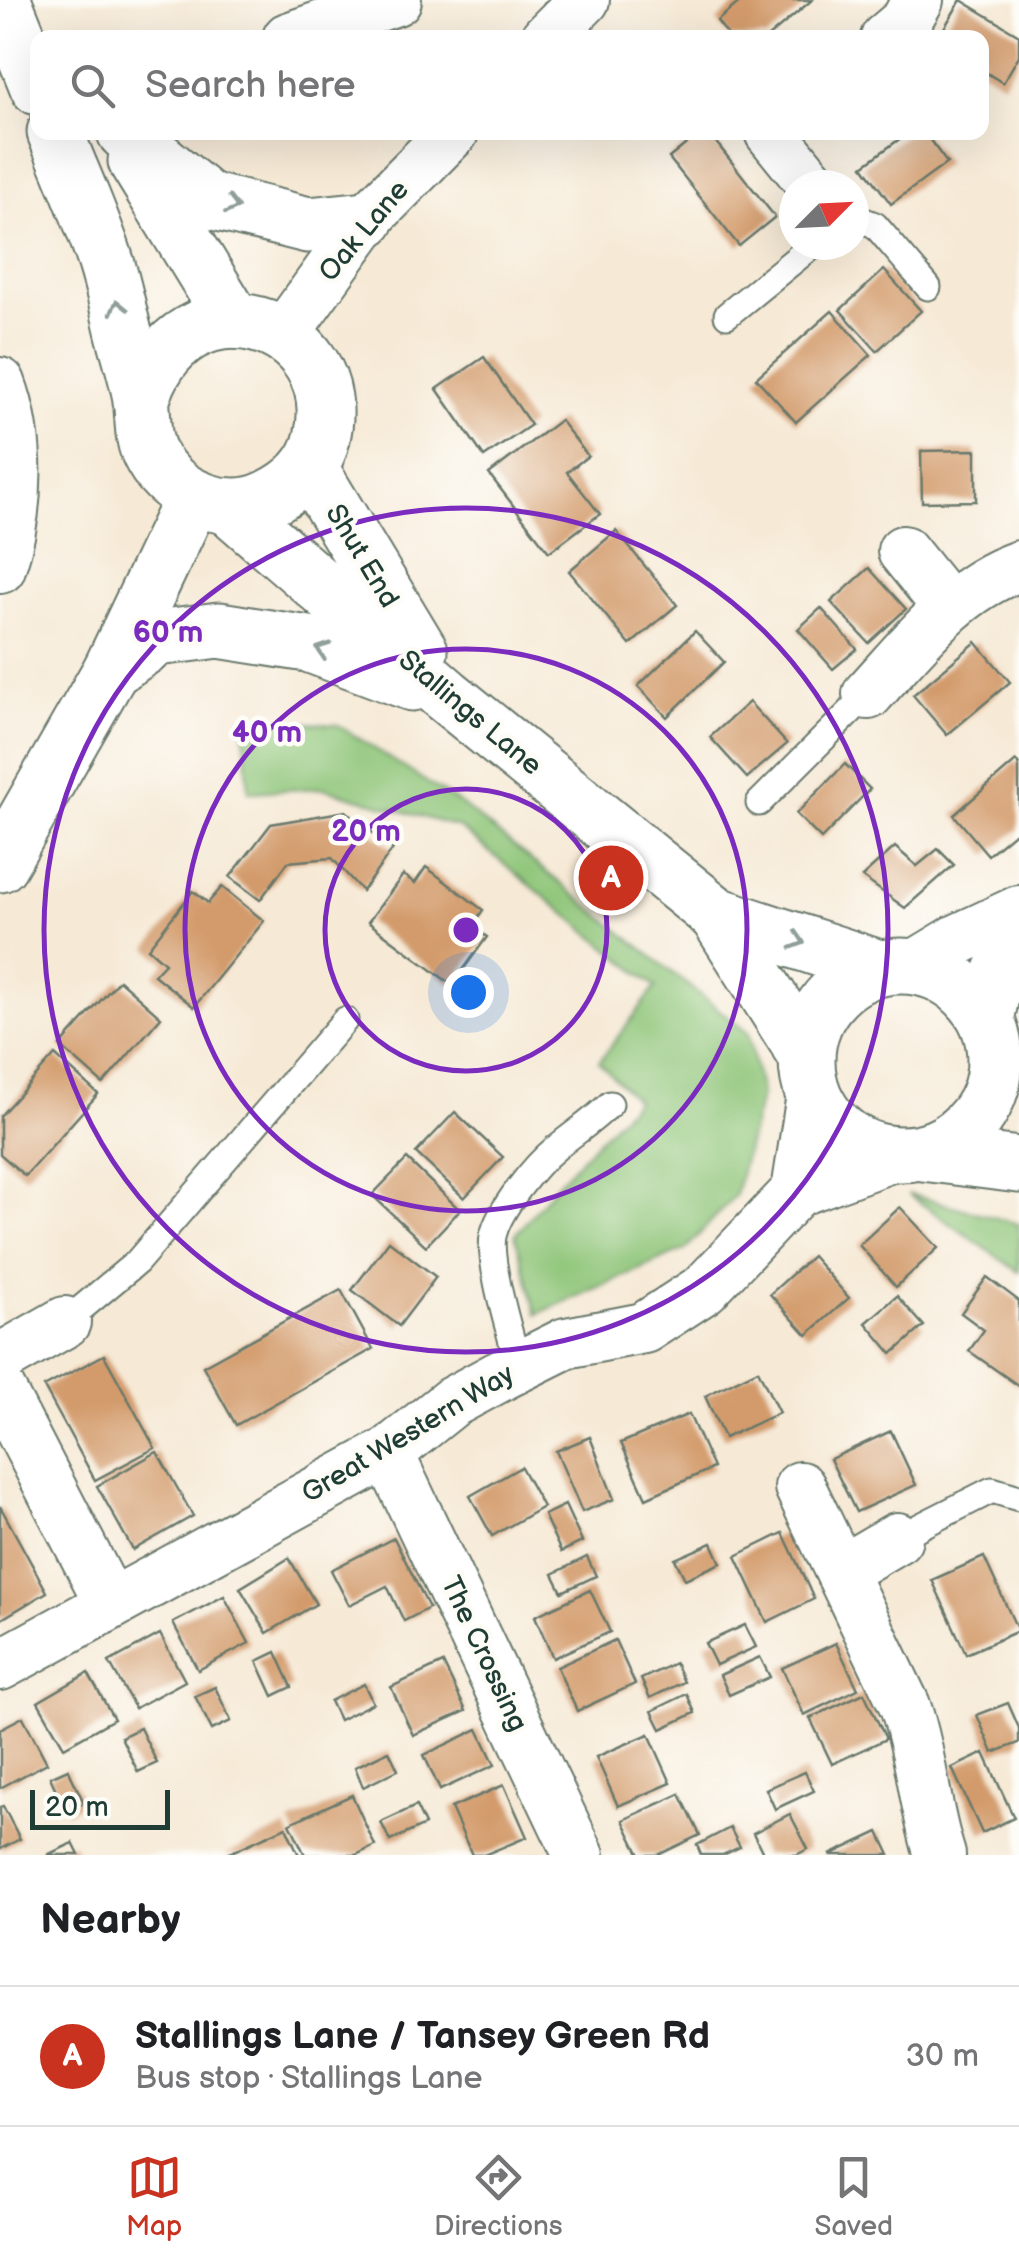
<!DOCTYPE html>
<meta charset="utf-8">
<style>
:root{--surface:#fff;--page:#f6f6f6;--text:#202124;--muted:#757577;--line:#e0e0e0;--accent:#c8321e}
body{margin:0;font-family:"Balsamiq Sans",sans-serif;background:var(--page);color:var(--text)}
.compass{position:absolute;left:779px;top:170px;width:90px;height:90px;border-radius:50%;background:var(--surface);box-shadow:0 10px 40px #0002;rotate:66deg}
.scale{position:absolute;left:30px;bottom:25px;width:140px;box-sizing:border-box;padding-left:10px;border:5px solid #1f3d34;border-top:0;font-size:28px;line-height:35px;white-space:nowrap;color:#1f3d34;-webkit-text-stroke:8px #fdfcf7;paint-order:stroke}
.you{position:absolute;left:468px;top:992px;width:35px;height:35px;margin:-25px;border:8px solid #fff;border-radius:50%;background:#1a73e8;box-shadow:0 0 0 15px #1a73e833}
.badge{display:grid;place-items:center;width:65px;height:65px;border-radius:50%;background:var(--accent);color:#fff;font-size:32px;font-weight:700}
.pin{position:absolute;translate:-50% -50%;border:5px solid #fff;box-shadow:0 2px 10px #0006}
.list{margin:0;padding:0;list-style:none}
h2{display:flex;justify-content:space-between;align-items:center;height:130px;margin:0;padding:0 40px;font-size:42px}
h2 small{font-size:32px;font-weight:400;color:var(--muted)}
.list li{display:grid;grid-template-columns:65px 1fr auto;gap:30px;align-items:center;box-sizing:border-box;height:140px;padding:0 40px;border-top:2px solid var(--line)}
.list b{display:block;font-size:38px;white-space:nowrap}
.list p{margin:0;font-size:32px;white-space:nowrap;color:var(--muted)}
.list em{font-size:32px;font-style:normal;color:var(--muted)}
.icon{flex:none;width:55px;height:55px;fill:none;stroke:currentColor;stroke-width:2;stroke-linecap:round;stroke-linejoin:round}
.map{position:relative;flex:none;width:1019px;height:1855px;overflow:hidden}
.search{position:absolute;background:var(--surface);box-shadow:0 10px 40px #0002;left:30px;right:30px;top:30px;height:110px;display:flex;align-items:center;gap:25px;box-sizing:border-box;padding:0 35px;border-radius:20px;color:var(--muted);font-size:38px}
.sheet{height:270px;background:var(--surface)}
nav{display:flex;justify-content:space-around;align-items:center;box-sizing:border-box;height:140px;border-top:2px solid var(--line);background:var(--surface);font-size:28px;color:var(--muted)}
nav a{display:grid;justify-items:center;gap:5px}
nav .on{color:var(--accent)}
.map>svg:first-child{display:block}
.green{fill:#8ec578;stroke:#568156;stroke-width:2.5}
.building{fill:#d39b6c}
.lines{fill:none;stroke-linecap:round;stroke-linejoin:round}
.lane-casing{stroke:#6a796c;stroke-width:29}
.street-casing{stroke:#6a796c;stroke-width:54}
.secondary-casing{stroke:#6a796c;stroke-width:59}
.lane{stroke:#fff;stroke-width:25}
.street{stroke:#fff;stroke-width:50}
.secondary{stroke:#fff;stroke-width:55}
.oneway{stroke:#8f9e9a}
.ring{fill:none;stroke:#7b2cbf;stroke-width:5}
.labels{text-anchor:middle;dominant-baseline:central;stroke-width:9;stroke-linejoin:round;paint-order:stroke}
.street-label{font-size:28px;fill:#1f3d34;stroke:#fdfcf7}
.centre{fill:#7b2cbf;stroke:#fdfcf7;stroke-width:5}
.ring-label{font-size:30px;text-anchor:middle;font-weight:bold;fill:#7b2cbf;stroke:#fdfcf7;stroke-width:9;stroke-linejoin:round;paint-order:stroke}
</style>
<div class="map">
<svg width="1019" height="1855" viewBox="0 0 1019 1855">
<rect width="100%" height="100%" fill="#fdfcf7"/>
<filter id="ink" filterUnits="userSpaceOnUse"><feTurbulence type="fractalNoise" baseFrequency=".01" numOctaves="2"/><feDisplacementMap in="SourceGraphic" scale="20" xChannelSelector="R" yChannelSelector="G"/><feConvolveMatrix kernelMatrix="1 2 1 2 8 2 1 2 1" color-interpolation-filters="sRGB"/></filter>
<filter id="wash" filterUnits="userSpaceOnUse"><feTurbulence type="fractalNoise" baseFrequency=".0048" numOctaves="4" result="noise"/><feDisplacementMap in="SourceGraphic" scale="40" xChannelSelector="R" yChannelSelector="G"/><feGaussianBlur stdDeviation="2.25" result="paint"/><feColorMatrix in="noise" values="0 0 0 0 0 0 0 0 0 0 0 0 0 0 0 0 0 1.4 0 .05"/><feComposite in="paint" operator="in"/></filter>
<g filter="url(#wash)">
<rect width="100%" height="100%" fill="#f6e9d5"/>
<g class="green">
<path d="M243,719L338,725L462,805L748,1033L761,1094L735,1195L686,1249L537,1314L515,1235L558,1183L636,1100L599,1062L656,987L460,828L323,788L249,792Z"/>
<path d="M908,1194L1019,1224V1272Z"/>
</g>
<g id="blocks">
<g class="building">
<path d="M742,0H812L767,38H730L717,21Z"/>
<path d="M961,0L1019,35V56L1003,83L982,70V38H938Z"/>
<path d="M701,132H708L775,217L739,246L669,158Z"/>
<path d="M909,132H924L947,163L891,204L863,166Z"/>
<path d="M884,270L921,311L877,351L840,310Z"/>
<path d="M832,311L871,355L796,422L756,378Z"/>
<path d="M484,357L531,425L484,457L437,389Z"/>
<path d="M560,420L588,456L567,472L600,514L549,552L489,474Z"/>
<path d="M976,450V501L922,502L921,451Z"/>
<path d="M616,531L677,605L630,645L569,571Z"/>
<path d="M869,568L906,609L869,643L831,602Z"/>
<path d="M821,608L857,649L833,669L798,629Z"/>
<path d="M695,631L724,662L667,717L638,686Z"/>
<path d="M976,642L1010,682L947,735L913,695Z"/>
<path d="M749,702L787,744L747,778L710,737Z"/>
<path d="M1016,761L1019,765V829L988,855L954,815Z"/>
<path d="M845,764L870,789L821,839L796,814Z"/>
<path d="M346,811L393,849L362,891L332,858L288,862L260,900L230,877L271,824Z"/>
<path d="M895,847L917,866L938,849L954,865L905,908L862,877Z"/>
<path d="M426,867L483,910L472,926L487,937L452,985L368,922L403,875L415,883Z"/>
<path d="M222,887L264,921L194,1007L154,975L165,963L148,948L193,891L208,903Z"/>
<path d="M119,980L161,1017L103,1084L60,1046Z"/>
<path d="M55,1055L98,1094L25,1176L0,1154V1116Z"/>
<path d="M455,1112L503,1157L464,1198L416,1153Z"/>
<path d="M407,1159L460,1210L426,1246L372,1195Z"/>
<path d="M900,1207L938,1248L896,1287L859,1245Z"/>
<path d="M389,1241L436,1277L399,1326L352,1290Z"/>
<path d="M812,1256L849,1298L807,1335L770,1294Z"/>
<path d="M987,1277L1019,1301V1386L969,1351L984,1330L961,1313Z"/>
<path d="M341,1290L373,1349L236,1425L203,1366Z"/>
<path d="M897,1296L924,1326L892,1354L866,1323Z"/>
<path d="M104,1355L155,1448L95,1480L44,1387Z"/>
<path d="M758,1370L779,1413L724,1438L705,1396Z"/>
<path d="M689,1414L713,1468L646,1498L621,1443Z"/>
<path d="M891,1431L916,1485L856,1512L830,1459Z"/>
<path d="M590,1437L614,1499L582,1512L556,1451Z"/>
<path d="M157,1452L193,1516L133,1550L97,1486Z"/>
<path d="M521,1467L543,1507L492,1536L470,1496Z"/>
<path d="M565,1505L582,1542L561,1552L544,1515Z"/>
<path d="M0,1506L47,1592L0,1620Z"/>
<path d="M783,1533L814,1599L767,1622L736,1556Z"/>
<path d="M394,1538L429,1608L404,1621L387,1586L349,1605L331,1570Z"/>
<path d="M712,1543L721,1563L685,1579L675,1559Z"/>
<path d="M587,1557L596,1576L562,1592L553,1574Z"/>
<path d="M984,1557L1018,1631L966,1654L932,1580Z"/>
<path d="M289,1558L316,1604L267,1633L240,1588Z"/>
<path d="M590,1590L610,1632L553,1658L535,1616Z"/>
<path d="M224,1596L249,1643L198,1670L173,1623Z"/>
<path d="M745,1625L756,1647L716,1665L705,1643Z"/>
<path d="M160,1634L185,1681L135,1708L109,1662Z"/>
<path d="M615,1640L635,1684L577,1711L557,1667Z"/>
<path d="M836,1643L858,1689L804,1715L782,1668Z"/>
<path d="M276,1652L292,1687L273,1696L257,1661Z"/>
<path d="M760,1657L770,1677L729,1695L720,1675Z"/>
<path d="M443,1663L466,1711L413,1735L391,1687Z"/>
<path d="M675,1663L684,1682L650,1698L641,1679Z"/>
<path d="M88,1673L114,1719L64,1747L38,1702Z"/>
<path d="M364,1684L373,1703L339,1720L330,1701Z"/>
<path d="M215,1687L231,1721L212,1730L195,1696Z"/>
<path d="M864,1693L886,1739L832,1764L810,1718Z"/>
<path d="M687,1694L695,1713L661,1729L652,1711Z"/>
<path d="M1008,1703L1019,1728V1743L993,1753L977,1715Z"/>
<path d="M23,1717L47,1763L0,1788V1729Z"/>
<path d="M140,1728L157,1763L138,1772L121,1737Z"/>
<path d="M478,1729L495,1765L440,1790L424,1755Z"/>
<path d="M649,1734L671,1783L618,1806L596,1757Z"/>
<path d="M389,1751L398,1770L363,1787L355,1767Z"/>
<path d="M984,1753L1014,1818L982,1833L952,1768Z"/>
<path d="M68,1769L84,1803L66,1812L50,1777Z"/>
<path d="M805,1772L814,1791L775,1809L766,1789Z"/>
<path d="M504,1785L527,1837L484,1855H472L451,1808Z"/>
<path d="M680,1794L700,1835L658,1855H640L623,1820Z"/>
<path d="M352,1795L375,1846L356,1855H305L290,1823Z"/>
<path d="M3,1806L20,1839L0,1849V1807Z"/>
<path d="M416,1806L425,1825L390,1841L381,1822Z"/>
<path d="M790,1814L808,1849L796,1855H764L753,1833Z"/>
<path d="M286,1827L299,1855H225Z"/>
<path d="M730,1828L740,1847L723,1855H701L697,1845Z"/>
<path d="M879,1832L890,1855H830Z"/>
<path d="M73,1843L79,1855H47Z"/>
</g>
</g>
</g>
<g filter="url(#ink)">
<use href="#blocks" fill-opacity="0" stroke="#6a796c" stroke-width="2.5"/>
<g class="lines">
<g class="lane-casing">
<g id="lane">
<path d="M854,217L875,225L928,287"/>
<path d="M727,315L813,245"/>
<path d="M759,803L868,694"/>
<path d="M65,1322L137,1262L345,1020"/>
<path d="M519,1366C511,1338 488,1263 493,1236C499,1209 535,1165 556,1148C575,1132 592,1122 610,1104"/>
<path d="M897,1538L992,1490L1019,1498"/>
</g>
</g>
<g class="street-casing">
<g id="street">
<path d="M288,38L396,0"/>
<path d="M546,38L584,0"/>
<path d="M886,38L906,21L918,0"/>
<path d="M770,132L813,185"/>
<path d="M283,335L367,219L453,132"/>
<path d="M0,383C21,439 20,510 0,568"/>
<path d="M903,551L948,607"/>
<path d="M868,694C913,645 954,589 1019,566"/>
<path d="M914,966L957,940L1019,911"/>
<path d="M988,1022L999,972L1019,923"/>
<path d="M797,1191L812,1095"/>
<path d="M0,1359L65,1322"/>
<path d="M0,1390L110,1603"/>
<path d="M388,1453L579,1855"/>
<path d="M800,1487L905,1706C922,1755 924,1806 940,1855"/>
<path d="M841,1571L897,1538"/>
<path d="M0,1665L388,1453L452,1402L500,1376L566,1343L644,1328L704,1289L797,1191L896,1155"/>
</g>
</g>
<g class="secondary-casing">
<g id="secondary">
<path d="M3,0L38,87"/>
<path d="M55,132C72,175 91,216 105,259C113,283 118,309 124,333C130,355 137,377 141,399C144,419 141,439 152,458C174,498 228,518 269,498C294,486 316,466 322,438C350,321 181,264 141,402"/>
<path d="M125,132L207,200L308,225L367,219"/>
<path d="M136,161L234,321"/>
<path d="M309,467L420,651"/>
<path d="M228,506L447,696L717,915L806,1055"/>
<path d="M111,670L157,638L219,630L308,644L412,683"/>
<path d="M0,864L111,670L193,497"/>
<path d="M717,915L879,968"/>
<circle cx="901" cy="1060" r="94"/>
<path d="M923,1153L1019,1165"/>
</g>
</g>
<use href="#lane" class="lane"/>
<use href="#street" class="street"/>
<use href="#secondary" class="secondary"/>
</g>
<defs><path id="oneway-chevron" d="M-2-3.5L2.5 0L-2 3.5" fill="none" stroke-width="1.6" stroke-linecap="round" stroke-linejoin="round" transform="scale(2.5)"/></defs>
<g class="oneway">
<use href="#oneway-chevron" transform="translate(232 206) rotate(14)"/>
<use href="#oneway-chevron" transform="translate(118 307) rotate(-104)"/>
<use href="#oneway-chevron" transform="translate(323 650) rotate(-160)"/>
<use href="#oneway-chevron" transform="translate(798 941) rotate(18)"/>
</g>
</g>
<g class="ring">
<circle cx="466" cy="930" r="141"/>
<circle cx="466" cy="930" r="281"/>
<circle cx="466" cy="930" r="422"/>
</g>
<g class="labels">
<g class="street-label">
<text transform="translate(364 231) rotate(-50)">Oak Lane</text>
<text transform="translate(362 556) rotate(59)">Shut End</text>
<text transform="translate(470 713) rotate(40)">Stallings Lane</text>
<text transform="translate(408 1434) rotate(-31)">Great Western Way</text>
<text transform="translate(484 1654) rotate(65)">The Crossing</text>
</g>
</g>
<circle cx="466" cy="930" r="15" class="centre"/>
<g class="ring-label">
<text x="168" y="642">60 m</text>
<text x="267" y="742">40 m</text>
<text x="366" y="841">20 m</text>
</g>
</svg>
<svg class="compass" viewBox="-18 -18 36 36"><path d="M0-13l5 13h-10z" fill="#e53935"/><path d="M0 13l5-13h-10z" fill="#757577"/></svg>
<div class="scale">20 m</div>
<div class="you"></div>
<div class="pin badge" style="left:611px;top:878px">A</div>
<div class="search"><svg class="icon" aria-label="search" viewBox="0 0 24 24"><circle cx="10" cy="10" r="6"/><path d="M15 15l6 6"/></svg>Search here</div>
</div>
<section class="sheet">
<h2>Nearby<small></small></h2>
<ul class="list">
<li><span class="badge">A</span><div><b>Stallings Lane / Tansey Green Rd</b><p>Bus stop · Stallings Lane</p></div><em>30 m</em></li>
</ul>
</section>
<nav>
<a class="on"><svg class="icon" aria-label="map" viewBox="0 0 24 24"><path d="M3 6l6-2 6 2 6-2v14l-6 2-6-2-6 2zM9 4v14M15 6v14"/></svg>Map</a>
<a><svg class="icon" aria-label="directions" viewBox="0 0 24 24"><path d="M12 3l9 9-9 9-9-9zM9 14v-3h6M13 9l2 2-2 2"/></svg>Directions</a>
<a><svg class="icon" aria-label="saved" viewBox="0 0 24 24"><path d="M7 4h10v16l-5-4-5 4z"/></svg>Saved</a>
</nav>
